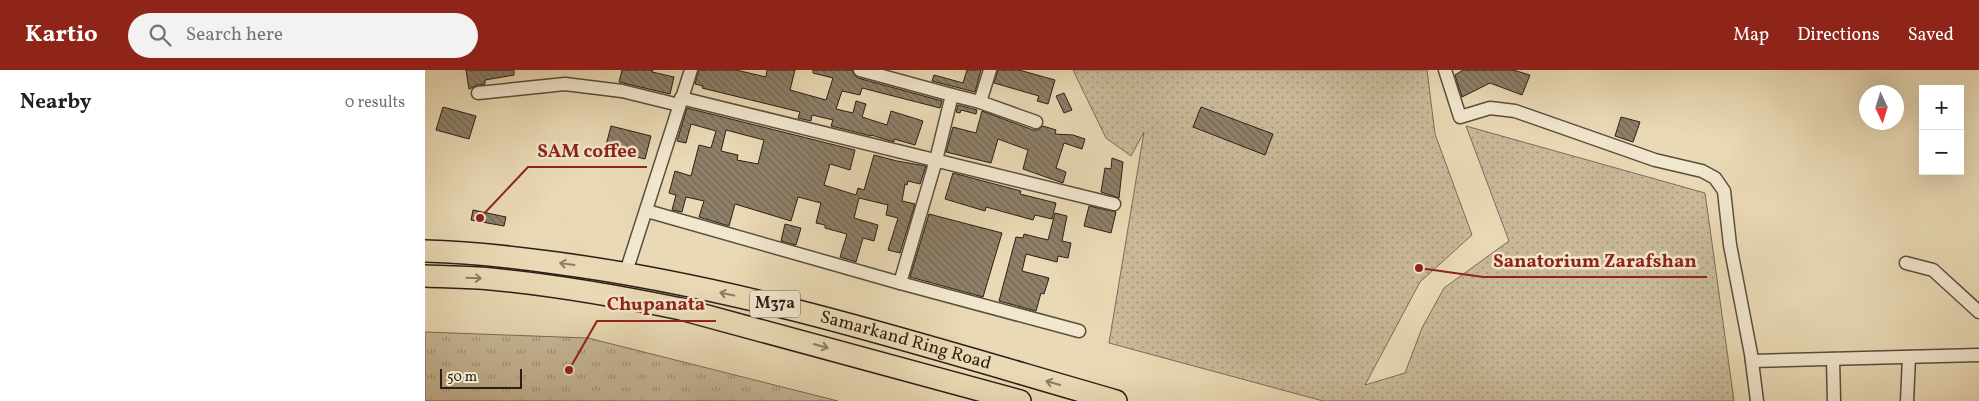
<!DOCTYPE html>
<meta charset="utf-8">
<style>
:root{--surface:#fff;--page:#f2f2f2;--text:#202124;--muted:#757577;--line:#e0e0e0;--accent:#8f2418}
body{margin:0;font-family:Vollkorn,serif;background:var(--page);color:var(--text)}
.controls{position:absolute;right:15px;top:15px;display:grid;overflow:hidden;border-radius:0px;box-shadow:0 5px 20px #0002}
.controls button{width:45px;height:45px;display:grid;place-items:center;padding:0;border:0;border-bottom:1px solid var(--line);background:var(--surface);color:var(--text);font:25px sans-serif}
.compass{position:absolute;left:1434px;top:15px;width:45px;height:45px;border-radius:50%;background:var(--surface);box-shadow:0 5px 20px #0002;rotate:176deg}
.scale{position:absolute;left:15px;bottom:12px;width:82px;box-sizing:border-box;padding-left:5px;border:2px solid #2b1f17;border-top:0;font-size:14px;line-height:18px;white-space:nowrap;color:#2b1f17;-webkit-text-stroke:4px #f1e6ce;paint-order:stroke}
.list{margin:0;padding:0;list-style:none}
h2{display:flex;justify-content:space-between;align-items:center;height:65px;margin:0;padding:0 20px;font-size:21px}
h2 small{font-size:16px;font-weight:400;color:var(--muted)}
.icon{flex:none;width:28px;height:28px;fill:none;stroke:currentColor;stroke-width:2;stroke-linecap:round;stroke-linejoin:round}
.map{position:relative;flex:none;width:1554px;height:331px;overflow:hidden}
header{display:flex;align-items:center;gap:30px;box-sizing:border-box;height:70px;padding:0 25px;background:var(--accent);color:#fff}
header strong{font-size:24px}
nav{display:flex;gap:28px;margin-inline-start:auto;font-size:18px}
.search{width:350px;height:45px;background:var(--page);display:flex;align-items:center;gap:12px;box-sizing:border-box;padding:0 18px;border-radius:28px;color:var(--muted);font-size:19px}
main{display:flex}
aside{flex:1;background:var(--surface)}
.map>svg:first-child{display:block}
.grass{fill:url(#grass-tufts);stroke:#7a6c58}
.park{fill:url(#park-dots);stroke:#7a6c58}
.building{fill:url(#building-back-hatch);stroke:#2b1f17;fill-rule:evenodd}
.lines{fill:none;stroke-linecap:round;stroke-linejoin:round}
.minor-casing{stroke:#5a4e3e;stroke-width:15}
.trunk-casing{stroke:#2b1f17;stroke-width:24}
.minor{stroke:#f1e6ce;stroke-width:12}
.trunk{stroke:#e9d9b4;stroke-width:21}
.oneway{stroke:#8a7c66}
.labels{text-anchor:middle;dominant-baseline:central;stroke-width:5;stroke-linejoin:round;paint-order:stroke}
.shield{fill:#f1e6ce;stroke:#665b4e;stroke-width:1}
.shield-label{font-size:16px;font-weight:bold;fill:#2b1f17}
.street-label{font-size:18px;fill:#2b1f17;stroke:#f1e6ce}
.leader{fill:none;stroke:#8f2418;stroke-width:2}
.callout-dot{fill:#8f2418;stroke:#f1e6ce;stroke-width:2}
.callout-label{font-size:19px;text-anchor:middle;font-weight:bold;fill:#8f2418;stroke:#f1e6ce;stroke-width:5;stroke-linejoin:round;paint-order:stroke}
</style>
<header>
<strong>Kartio</strong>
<div class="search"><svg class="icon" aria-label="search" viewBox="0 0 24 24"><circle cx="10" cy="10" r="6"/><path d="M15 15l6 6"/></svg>Search here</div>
<nav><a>Map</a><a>Directions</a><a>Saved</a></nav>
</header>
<main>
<aside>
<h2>Nearby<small>0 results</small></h2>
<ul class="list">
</ul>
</aside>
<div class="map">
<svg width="1554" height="331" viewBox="0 0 1554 331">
<defs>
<pattern id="grass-tufts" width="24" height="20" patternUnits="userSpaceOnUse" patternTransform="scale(1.25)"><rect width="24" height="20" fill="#c9b999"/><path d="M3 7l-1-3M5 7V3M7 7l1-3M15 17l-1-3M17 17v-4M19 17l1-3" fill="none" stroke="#a3967c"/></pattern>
<pattern id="park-dots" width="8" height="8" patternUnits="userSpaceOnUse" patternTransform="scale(1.25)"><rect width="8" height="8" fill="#c9b999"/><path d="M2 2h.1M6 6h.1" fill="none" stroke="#a3967c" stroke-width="1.8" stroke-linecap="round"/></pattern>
<pattern id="building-back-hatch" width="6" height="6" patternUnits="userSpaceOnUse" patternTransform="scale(1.25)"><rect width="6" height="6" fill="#8e8069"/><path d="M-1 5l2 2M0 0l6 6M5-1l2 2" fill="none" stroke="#746855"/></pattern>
</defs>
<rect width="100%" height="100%" fill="#e9d9b4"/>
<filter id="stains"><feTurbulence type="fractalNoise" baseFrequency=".004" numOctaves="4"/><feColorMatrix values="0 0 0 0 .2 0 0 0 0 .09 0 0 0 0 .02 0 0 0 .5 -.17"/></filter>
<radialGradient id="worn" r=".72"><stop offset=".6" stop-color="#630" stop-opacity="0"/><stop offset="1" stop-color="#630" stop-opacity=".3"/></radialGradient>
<path class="grass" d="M0,262L163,268L413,331H0Z"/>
<path class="park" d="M648,0H1002L1010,64L1047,165L995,212L940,315L980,303L997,258L1019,218L1084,171L1041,56L1280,123L1309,331H898L684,273L719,62L706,86L681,68Z"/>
<g class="building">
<path d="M41,0H89V5L60,10V14L52,15L44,19Z"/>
<path d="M197,0H228L227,2L249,7L245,24L194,12Z"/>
<path d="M274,0H311L341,7L342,0H370L365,20L401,30L408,8L388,3V0H427L429,5L433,8L517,31L515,38L437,18L435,25L417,21L411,39L428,43L431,31L441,34L437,47L462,55L466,41L498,51L490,75L469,69V72L446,65V66L406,56L408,50L387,45L386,51L373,48L375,42L277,18L278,16L270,14Z"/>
<path d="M542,0H556L550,22L507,11L509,5L538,13Z"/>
<path d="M573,0H594L630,10L623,34L612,31L614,26L569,13Z"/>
<path d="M1038,0H1088L1105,5L1097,25L1065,13L1037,27L1030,5Z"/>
<path d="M639,23L647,40L639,43L631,26Z"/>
<path d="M533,35L552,40L551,44L536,40L535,43L531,42Z"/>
<path d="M18,37L51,46L44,69L11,60Z"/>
<path d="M776,37L848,64L840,85L768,57Z"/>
<path d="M262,38L430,80L425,100L405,94L399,115L431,125L433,118L439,120L449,85L472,91L501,96L495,114L483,111L482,115L480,114L477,131L490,134L475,183L463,180L473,148L461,145L463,135L434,128L429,148L453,155L449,171L438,168L431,192L415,187L422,164L400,158V155L391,153L396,133L373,127L366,151L310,134L304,156L274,147L279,131L261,127L257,142L247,140L251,125L244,123L250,101L266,106L274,75L286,78L291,61L266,54L261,73L252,71ZM301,60L339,70L333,94L312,90L313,85L296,81Z"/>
<path d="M557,41L608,60H613L618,56L631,60L630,64L648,65L660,69L657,79L639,73L631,98L641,102L638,113L598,99L603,80L573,69L566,93L521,82L528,57L551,63Z"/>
<path d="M1196,47L1215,52L1208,72L1190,66Z"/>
<path d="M186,56L226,66L220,89L180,79Z"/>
<path d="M687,88L698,92L694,128L676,122L680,98L686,99Z"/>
<path d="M528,103L596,121L595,124L631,133L627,149L610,145L608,150L561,137L560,141L520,129Z"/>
<path d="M664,136L691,142L686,163L659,156Z"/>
<path d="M48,140L81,147L79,156L46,150Z"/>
<path d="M630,143L642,146L637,171L646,173L643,188L633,186L632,192L601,184L597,201L624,208L619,224L616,223L611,241L574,231L591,167L598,168L599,164L623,170Z"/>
<path d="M504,144L577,163L558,227L485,207Z"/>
<path d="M360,154L376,158L371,175L356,171Z"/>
</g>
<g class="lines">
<g class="minor-casing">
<g id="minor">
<path d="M1020,0L1035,47L1065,38L1090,41L1230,90L1277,101L1290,108L1299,121L1305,175L1326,284L1332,331"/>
<path d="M53,23L140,14L197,21L254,35"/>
<path d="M527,25L555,32L565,0"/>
<path d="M256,28L689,134"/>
<path d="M555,32L611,52"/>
<path d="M222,141L475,213L511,90L527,25L435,0"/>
<path d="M1481,193L1508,200L1554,242"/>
<path d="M201,202L266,0"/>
<path d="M475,213L654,261"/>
<path d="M1408,289L1409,331"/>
<path d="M1327,291L1554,285"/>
<path d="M1482,331L1484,287"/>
</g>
</g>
<g class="trunk-casing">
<g id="trunk">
<path id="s1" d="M0,181C44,182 88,187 131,193C323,218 506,278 691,331"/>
<path d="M0,206C22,207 44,207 66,209C129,215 193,226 256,239L595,331"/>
</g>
</g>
<use href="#minor" class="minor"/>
<use href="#trunk" class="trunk"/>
</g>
<defs><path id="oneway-shaft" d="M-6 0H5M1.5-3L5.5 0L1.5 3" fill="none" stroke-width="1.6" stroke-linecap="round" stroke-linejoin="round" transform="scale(1.25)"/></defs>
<g class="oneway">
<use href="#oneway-shaft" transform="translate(142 194) rotate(-172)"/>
<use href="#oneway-shaft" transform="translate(49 208) rotate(2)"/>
<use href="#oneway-shaft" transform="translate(302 224) rotate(-168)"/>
<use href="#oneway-shaft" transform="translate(396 276) rotate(16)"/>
<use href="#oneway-shaft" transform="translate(628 313) rotate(-164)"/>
</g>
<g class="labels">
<rect class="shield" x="325" y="220.5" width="50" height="27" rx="4"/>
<g class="shield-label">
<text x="350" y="234">M37a</text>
</g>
<g class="street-label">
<text stroke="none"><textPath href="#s1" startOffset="490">Samarkand Ring Road</textPath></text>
</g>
</g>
<path class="leader" d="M55 148L103 97H222M994 198L1058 207H1282M144 300L172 251H291"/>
<g class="callout-dot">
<circle cx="55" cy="148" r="5"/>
<circle cx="994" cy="198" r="5"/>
<circle cx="144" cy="300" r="5"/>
</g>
<g class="callout-label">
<text x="162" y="87">SAM coffee</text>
<text x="1170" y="197">Sanatorium Zarafshan</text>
<text x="231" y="240">Chupanata</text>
</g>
<rect width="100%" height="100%" filter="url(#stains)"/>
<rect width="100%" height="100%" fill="url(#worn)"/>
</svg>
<div class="controls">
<button>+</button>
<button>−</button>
</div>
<svg class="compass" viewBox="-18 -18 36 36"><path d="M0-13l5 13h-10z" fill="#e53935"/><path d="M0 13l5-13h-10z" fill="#757577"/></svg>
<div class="scale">50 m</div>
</div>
</main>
